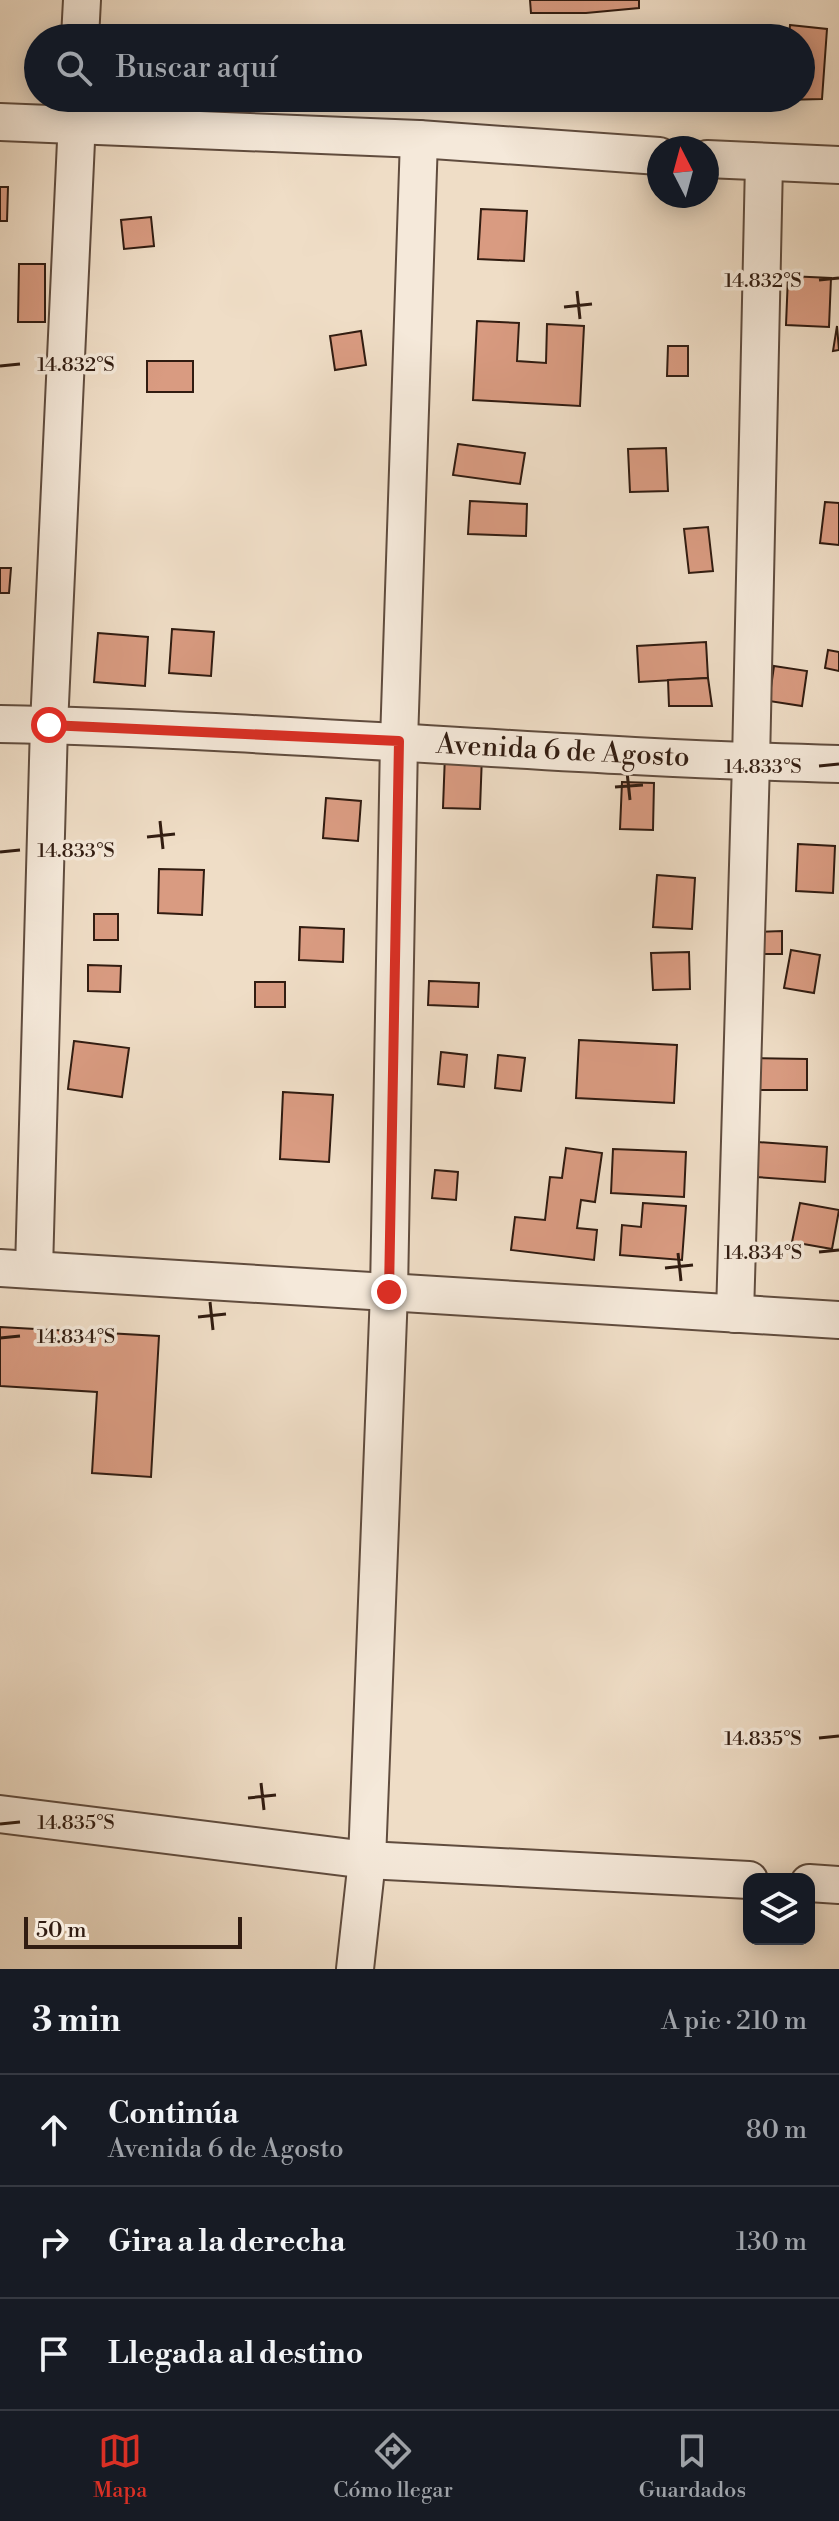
<!DOCTYPE html>
<html lang="es">
<meta charset="utf-8">
<style>
:root{--surface:#171b24;--page:#242831;--text:#f1f3f6;--muted:#9ea1a6;--line:#363941;--accent:#d93025}
body{margin:0;font-family:"Libre Bodoni",serif;background:var(--page);color:var(--text)}
.controls{position:absolute;right:24px;bottom:24px;display:grid;overflow:hidden;border-radius:16px;box-shadow:0 4px 20px #0003}
.controls button{width:72px;height:72px;display:grid;place-items:center;padding:0;border:0;border-bottom:2px solid var(--line);background:var(--surface);color:var(--text);font:40px sans-serif}
.compass{position:absolute;left:647px;top:136px;width:72px;height:72px;border-radius:50%;background:var(--surface);box-shadow:0 4px 20px #0003;rotate:354deg}
.scale{position:absolute;left:24px;bottom:20px;width:218px;box-sizing:border-box;padding-left:8px;border:4px solid #311c11;border-top:0;font-size:22px;line-height:28px;white-space:nowrap;color:#311c11;-webkit-text-stroke:6px #f5e9da;paint-order:stroke}
.stop{position:absolute;width:24px;height:24px;margin:-18px;border:6px solid #d93025;border-radius:50%;background:#fff}
.stop.end{background:#d93025;border-color:#fff;box-shadow:0 2px 8px #0008}
.list{margin:0;padding:0;list-style:none}
h2{display:flex;justify-content:space-between;align-items:center;height:104px;margin:0;padding:0 32px;font-size:34px}
h2 small{font-size:26px;font-weight:400;color:var(--muted)}
.list li{display:grid;grid-template-columns:52px 1fr auto;gap:24px;align-items:center;box-sizing:border-box;height:112px;padding:0 32px;border-top:2px solid var(--line)}
.list b{display:block;font-size:30px;white-space:nowrap}
.list p{margin:0;font-size:26px;white-space:nowrap;color:var(--muted)}
.list em{font-size:26px;font-style:normal;color:var(--muted)}
.icon{flex:none;width:44px;height:44px;fill:none;stroke:currentColor;stroke-width:2;stroke-linecap:round;stroke-linejoin:round}
.map{position:relative;flex:none;width:839px;height:1969px;overflow:hidden}
.search{position:absolute;background:var(--surface);box-shadow:0 4px 20px #0003;left:24px;right:24px;top:24px;height:88px;display:flex;align-items:center;gap:20px;box-sizing:border-box;padding:0 28px;border-radius:44px;color:var(--muted);font-size:30px}
.sheet{height:440px;background:var(--surface)}
nav{display:flex;justify-content:space-around;align-items:center;box-sizing:border-box;height:112px;border-top:2px solid var(--line);background:var(--surface);font-size:22px;color:var(--muted)}
nav a{display:grid;justify-items:center;gap:4px}
nav .on{color:var(--accent)}
.map>svg:first-child{display:block}
.building{fill:#d99b81;stroke:#311c11;stroke-width:2}
.lines{fill:none;stroke-linecap:round;stroke-linejoin:round}
.minor-casing{stroke:#604c3e;stroke-width:40}
.minor{stroke:#f5e9da;stroke-width:36}
.route{stroke:#d93025;stroke-width:10}
.ticks{fill:none;stroke:#311c11;stroke-width:3}
.labels{text-anchor:middle;dominant-baseline:central;stroke-width:7;stroke-linejoin:round;paint-order:stroke}
.street-label{font-size:28px;fill:#311c11;stroke:#f5e9da}
.ticks-label{font-size:20px;text-anchor:middle;fill:#311c11;stroke:#f5e9da;stroke-width:7;stroke-linejoin:round;paint-order:stroke}
</style>
<div class="map">
<svg width="839" height="1969" viewBox="0 0 839 1969">
<rect width="100%" height="100%" fill="#efddc6"/>
<filter id="stains"><feTurbulence type="fractalNoise" baseFrequency=".0025" numOctaves="4"/><feColorMatrix values="0 0 0 0 .2 0 0 0 0 .09 0 0 0 0 .02 0 0 0 .5 -.17"/></filter>
<radialGradient id="worn" r=".72"><stop offset=".6" stop-color="#630" stop-opacity="0"/><stop offset="1" stop-color="#630" stop-opacity=".3"/></radialGradient>
<g class="building">
<path d="M530,0H639V8L586,13H531Z"/>
<path d="M790,25L827,29L822,99L783,100L801,98V38H789Z"/>
<path d="M713,35L755,38H713Z"/>
<path d="M709,98H757V102L708,101Z"/>
<path d="M0,187H8L7,221H0Z"/>
<path d="M481,209L527,211L524,261L478,259Z"/>
<path d="M151,217L154,246L124,249L121,220Z"/>
<path d="M19,264H45V322H18Z"/>
<path d="M788,276L831,278L829,327L786,325Z"/>
<path d="M477,321L519,323L517,361L546,363L547,324L584,326L580,406L473,400Z"/>
<path d="M837,326L839,350L833,351Z"/>
<path d="M361,331L366,365L335,370L330,336Z"/>
<path d="M668,346H688V376H667Z"/>
<rect x="147" y="361" width="46" height="31"/>
<path d="M458,444L525,453L520,484L453,475Z"/>
<path d="M666,448L668,491L630,492L628,449Z"/>
<path d="M470,501L527,504L526,536L468,534Z"/>
<path d="M825,502L839,503V545L820,543Z"/>
<path d="M708,527L713,571L689,573L684,529Z"/>
<path d="M0,568H11L9,593H0Z"/>
<path d="M172,629L214,632L211,676L169,673Z"/>
<path d="M98,633L148,637L145,686L94,682Z"/>
<path d="M706,642L708,678L639,682L637,646Z"/>
<path d="M828,650L839,652V671L825,668Z"/>
<path d="M774,666L807,671L802,706L769,701Z"/>
<path d="M708,678L712,706H669L668,680Z"/>
<path d="M445,754L482,755L480,809L443,808Z"/>
<path d="M622,782L654,783L653,830L620,829Z"/>
<path d="M326,798L361,801L358,841L323,838Z"/>
<path d="M798,844L835,846L833,893L796,891Z"/>
<path d="M159,869L204,870L202,915L158,913Z"/>
<path d="M657,875L695,878L692,929L653,927Z"/>
<rect x="94" y="914" width="24" height="26"/>
<path d="M300,927L344,929L343,962L299,960Z"/>
<path d="M782,931V954H759V932Z"/>
<path d="M791,950L820,955L814,993L784,988Z"/>
<path d="M689,952L690,989L653,990L651,953Z"/>
<path d="M88,965L121,966L120,992L88,991Z"/>
<path d="M429,981L479,983L478,1007L428,1005Z"/>
<rect x="255" y="982" width="30" height="25"/>
<path d="M579,1040L677,1045L674,1103L576,1098Z"/>
<path d="M74,1041L129,1048L122,1097L68,1089Z"/>
<path d="M441,1052L467,1055L464,1087L438,1084Z"/>
<path d="M498,1055L525,1058L521,1091L495,1088Z"/>
<path d="M755,1058L807,1059V1090H754Z"/>
<path d="M283,1092L333,1095L329,1162L280,1159Z"/>
<path d="M743,1141L827,1147L825,1182L756,1177Z"/>
<path d="M566,1148L602,1153L595,1202L581,1200L577,1228L597,1230L594,1260L511,1250L515,1217L545,1220L550,1177L562,1178Z"/>
<path d="M613,1149L686,1152L684,1197L611,1193Z"/>
<path d="M435,1170L458,1172L456,1200L432,1198Z"/>
<path d="M643,1203L686,1206L682,1260L620,1255L622,1225L641,1227Z"/>
<path d="M800,1203L839,1210L832,1249L792,1242Z"/>
<path d="M0,1327L159,1336L151,1477L92,1473L97,1392L0,1386Z"/>
</g>
<g class="lines">
<g class="minor-casing">
<g id="minor">
<path d="M80,38L82,0"/>
<path d="M0,122L419,139L659,156"/>
<path d="M707,159L839,165"/>
<path d="M0,724C280,730 559,757 839,764"/>
<path d="M0,1268L839,1320"/>
<path d="M34,1270L49,725L78,98"/>
<path d="M735,1314L751,762L764,163"/>
<path d="M0,1814L367,1860L749,1880"/>
<path d="M809,1883L839,1885"/>
<path d="M355,1969L367,1860L389,1292L399,741L419,139"/>
</g>
</g>
<use href="#minor" class="minor"/>
</g>
<g class="lines">
<path class="route" d="M49,725L399,741L389,1292"/>
</g>
<path class="ticks" d="M819,280L839,278M577,291L580,319M564,307L592,304M0,366L20,364M819,766L839,764M627,772L630,800M615,787L643,785M160,821L163,849M147,837L175,834M0,852L20,850M819,1252L839,1250M678,1253L681,1281M665,1268L693,1265M210,1302L213,1330M198,1317L226,1314M0,1338L20,1336M819,1738L839,1736M261,1783L264,1810M248,1798L276,1795M0,1824L20,1822"/>
<g class="labels">
<g class="street-label">
<text transform="translate(563 751) rotate(3)">Avenida 6 de Agosto</text>
</g>
</g>
<g class="ticks-label">
<text x="763" y="287">14.832°S</text>
<text x="76" y="371">14.832°S</text>
<text x="763" y="773">14.833°S</text>
<text x="76" y="857">14.833°S</text>
<text x="763" y="1259">14.834°S</text>
<text x="76" y="1343">14.834°S</text>
<text x="763" y="1745">14.835°S</text>
<text x="76" y="1829">14.835°S</text>
</g>
<rect width="100%" height="100%" filter="url(#stains)"/>
<rect width="100%" height="100%" fill="url(#worn)"/>
</svg>
<div class="controls">
<button><svg class="icon" aria-label="layers" viewBox="0 0 24 24"><path d="M12 4l9 5-9 5-9-5zM3 14l9 5 9-5"/></svg></button>
</div>
<svg class="compass" viewBox="-18 -18 36 36"><path d="M0-13l5 13h-10z" fill="#e53935"/><path d="M0 13l5-13h-10z" fill="#9ea1a6"/></svg>
<div class="scale">50 m</div>
<div class="stop" style="left:49px;top:725px"></div>
<div class="stop end" style="left:389px;top:1292px"></div>
<div class="search"><svg class="icon" aria-label="search" viewBox="0 0 24 24"><circle cx="10" cy="10" r="6"/><path d="M15 15l6 6"/></svg>Buscar aquí</div>
</div>
<section class="sheet">
<h2>3 min<small>A pie · 210 m</small></h2>
<ul class="list">
<li><svg class="icon" aria-label="ahead" viewBox="0 0 24 24"><path d="M12 20V5M6 11l6-6 6 6"/></svg><div><b>Continúa</b><p>Avenida 6 de Agosto</p></div><em>80 m</em></li>
<li><svg class="icon" aria-label="right" viewBox="0 0 24 24"><path d="M7 20v-9h11M14 6l5 5-5 5"/></svg><div><b>Gira a la derecha</b></div><em>130 m</em></li>
<li><svg class="icon" aria-label="arrive" viewBox="0 0 24 24"><path d="M6 21V4h12l-3 4 3 4H6"/></svg><div><b>Llegada al destino</b></div></li>
</ul>
</section>
<nav>
<a class="on"><svg class="icon" aria-label="map" viewBox="0 0 24 24"><path d="M3 6l6-2 6 2 6-2v14l-6 2-6-2-6 2zM9 4v14M15 6v14"/></svg>Mapa</a>
<a><svg class="icon" aria-label="directions" viewBox="0 0 24 24"><path d="M12 3l9 9-9 9-9-9zM9 14v-3h6M13 9l2 2-2 2"/></svg>Cómo llegar</a>
<a><svg class="icon" aria-label="saved" viewBox="0 0 24 24"><path d="M7 4h10v16l-5-4-5 4z"/></svg>Guardados</a>
</nav>
